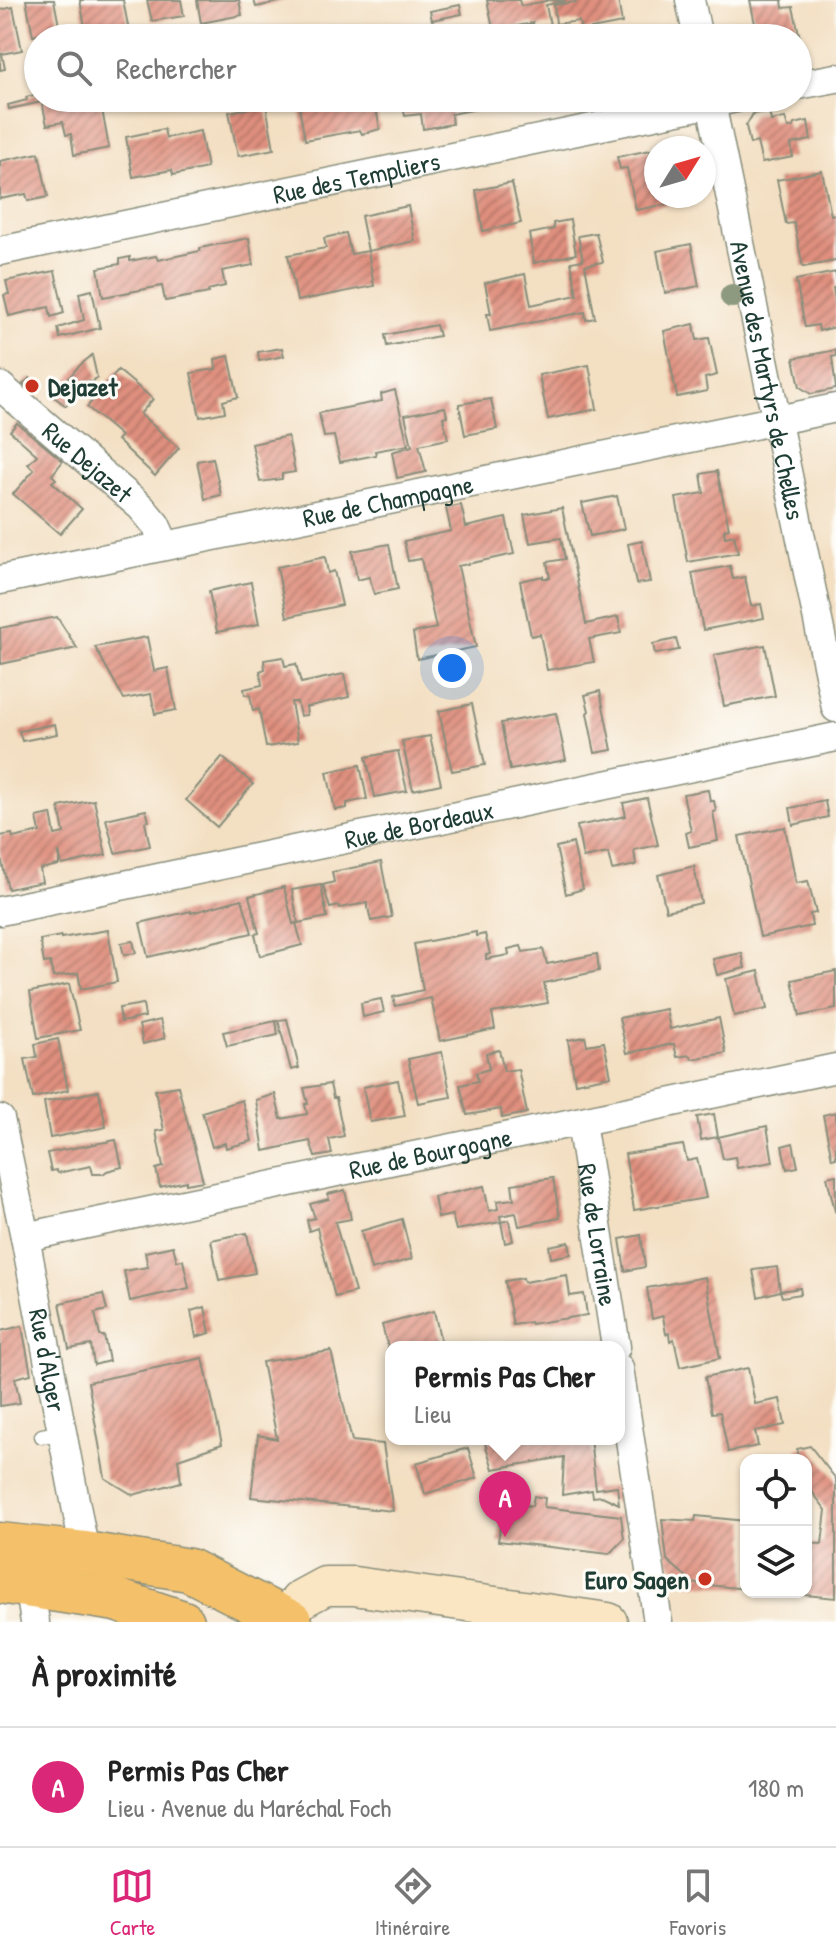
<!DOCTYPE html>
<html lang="fr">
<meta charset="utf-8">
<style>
:root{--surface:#fff;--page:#f6f6f6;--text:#222;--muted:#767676;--line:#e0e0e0;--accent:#db2777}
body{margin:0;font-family:"Patrick Hand",sans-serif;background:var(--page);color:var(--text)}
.controls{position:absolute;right:24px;bottom:24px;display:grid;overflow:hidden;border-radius:16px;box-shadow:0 2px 6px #0004}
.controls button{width:72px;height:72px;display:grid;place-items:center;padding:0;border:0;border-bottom:2px solid var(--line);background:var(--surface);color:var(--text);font:40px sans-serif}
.compass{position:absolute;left:644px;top:136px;width:72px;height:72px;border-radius:50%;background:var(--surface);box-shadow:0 2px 6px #0004;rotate:53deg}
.you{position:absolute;left:452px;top:668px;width:28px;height:28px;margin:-20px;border:6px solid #fff;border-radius:50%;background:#1a73e8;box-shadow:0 0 0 12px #1a73e833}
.badge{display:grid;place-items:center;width:52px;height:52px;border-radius:50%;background:var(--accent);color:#fff;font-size:26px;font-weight:700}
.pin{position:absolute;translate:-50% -66px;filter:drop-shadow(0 2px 4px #0008)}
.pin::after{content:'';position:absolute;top:42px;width:28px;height:24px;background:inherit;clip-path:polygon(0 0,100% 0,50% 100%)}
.popup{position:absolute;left:385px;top:1341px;width:240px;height:104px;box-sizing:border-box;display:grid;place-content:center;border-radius:16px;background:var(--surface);filter:drop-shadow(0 2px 6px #0005);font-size:26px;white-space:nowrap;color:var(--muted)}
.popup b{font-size:30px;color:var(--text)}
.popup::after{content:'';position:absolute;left:50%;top:100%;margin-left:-16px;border:16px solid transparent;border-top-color:var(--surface)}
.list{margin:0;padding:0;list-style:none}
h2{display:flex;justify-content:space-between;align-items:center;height:104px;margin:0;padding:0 32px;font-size:34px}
h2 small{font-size:26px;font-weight:400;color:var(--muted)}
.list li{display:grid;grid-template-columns:52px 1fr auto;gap:24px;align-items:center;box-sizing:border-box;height:120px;padding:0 32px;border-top:2px solid var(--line)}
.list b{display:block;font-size:30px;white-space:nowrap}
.list p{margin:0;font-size:26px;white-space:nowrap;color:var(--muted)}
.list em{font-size:26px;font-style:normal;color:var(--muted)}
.icon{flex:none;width:44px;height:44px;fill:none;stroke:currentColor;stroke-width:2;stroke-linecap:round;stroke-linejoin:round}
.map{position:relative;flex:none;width:836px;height:1622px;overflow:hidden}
.search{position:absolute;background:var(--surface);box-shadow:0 2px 6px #0004;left:24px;right:24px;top:24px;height:88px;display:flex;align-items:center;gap:20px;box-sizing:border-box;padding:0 28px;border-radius:44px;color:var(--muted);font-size:30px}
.sheet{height:224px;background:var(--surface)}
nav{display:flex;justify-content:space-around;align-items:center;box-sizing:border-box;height:112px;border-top:2px solid var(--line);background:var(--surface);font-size:22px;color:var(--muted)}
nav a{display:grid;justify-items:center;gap:4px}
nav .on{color:var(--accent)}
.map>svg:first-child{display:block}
.building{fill:url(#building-hatch)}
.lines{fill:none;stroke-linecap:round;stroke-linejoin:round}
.lane-casing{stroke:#898e7b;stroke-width:17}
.street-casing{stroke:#898e7b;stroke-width:31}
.secondary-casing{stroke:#898e7b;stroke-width:41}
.primary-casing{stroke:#898e7b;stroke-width:45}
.lane{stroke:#fff;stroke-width:14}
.street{stroke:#fff;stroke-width:28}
.secondary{stroke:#fbe6c3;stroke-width:38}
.primary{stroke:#f4c16a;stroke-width:42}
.tree{fill:#8e9a80}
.poi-dot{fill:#c8321e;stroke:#fdfcf7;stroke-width:3}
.labels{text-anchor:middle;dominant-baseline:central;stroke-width:6;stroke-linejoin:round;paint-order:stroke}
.street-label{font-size:26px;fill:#1f3d34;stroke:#fdfcf7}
.poi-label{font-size:26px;font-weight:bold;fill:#1f3d34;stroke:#fdfcf7;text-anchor:start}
</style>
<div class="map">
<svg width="836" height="1622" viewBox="0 0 836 1622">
<defs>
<pattern id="building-hatch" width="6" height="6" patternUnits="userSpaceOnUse" patternTransform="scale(2)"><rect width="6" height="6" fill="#df8f7e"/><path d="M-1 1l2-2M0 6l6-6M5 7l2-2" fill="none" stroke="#b47668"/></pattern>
</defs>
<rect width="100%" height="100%" fill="#fdfcf7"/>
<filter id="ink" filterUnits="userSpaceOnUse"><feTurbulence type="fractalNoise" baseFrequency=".0125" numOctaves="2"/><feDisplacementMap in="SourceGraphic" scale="16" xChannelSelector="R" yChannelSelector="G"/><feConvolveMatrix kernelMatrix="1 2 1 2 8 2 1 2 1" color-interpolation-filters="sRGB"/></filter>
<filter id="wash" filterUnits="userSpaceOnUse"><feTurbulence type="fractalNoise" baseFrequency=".006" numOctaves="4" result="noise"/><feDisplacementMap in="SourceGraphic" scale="32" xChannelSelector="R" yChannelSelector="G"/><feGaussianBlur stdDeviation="1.8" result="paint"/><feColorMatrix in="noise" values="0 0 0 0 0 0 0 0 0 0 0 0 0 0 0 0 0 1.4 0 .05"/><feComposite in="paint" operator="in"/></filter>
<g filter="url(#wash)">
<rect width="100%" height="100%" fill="#f3dfc2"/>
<g id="blocks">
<g class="building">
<path d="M26,0H54L60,31L33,36Z"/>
<path d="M80,0H123L130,36L120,38H87Z"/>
<path d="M147,0H181L184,16L152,21Z"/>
<path d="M197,0H239L242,15L201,23Z"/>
<path d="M254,0H284V1L256,7Z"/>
<path d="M487,0H519L521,6L546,1V0L566,1L546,5L550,25L534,27L533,23L512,27L513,34L495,38Z"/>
<path d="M575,0H618L622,23L581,31L579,21L556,24L554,5L576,2Z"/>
<path d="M750,0H782L783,8L793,7L800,38H758Z"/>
<path d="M460,5L462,14L432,20L430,11Z"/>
<path d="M13,7L22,50L2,54L5,69L0,70V10Z"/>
<path d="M38,94V98H42V102L61,98H100L109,148L74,155L71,134L66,135L63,122L47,125L42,102L9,109L8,105L27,100L26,97Z"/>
<path d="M312,98H374L380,129L362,134L360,130L305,140L298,101Z"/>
<path d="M401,98H491L493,106L451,114L452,124L423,129L421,114L405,116Z"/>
<path d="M266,105L274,149L238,156L229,112Z"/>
<path d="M769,111L771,121L785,118L788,128L793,127L794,124L808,121L811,140L791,144L793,157L762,163L757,142L750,144L746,126L753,114Z"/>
<path d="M164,129L166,138L200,131L207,168L173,175L172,170L133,177L126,137Z"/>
<path d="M650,150L653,163L656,162V196H672L674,203L636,210L627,168L620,169L617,157Z"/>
<path d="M39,153L48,197L28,201L26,194L0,199V161Z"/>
<path d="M822,171L831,215L836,214V261L803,267L794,223L786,224L777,180Z"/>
<path d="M512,183L521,223L483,231L476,190Z"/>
<path d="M408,206L415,241L368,251L374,286L297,301L288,255L326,248L324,238L346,233L351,254L368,251L361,216Z"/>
<path d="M570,220L576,254L534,263L529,234L554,229L553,223Z"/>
<path d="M596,233L603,262L585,265L595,318L586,320L585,312L490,331L487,314H491L485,283L525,274L531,305L577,295L571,262L583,260L578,236Z"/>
<path d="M249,238L253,265L222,271L225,286L208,290L209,293L165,301L162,286L103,297L98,268L120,264V259L130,257V261L156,256L158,260L200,251V248Z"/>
<path d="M691,244L699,286L665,293L657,251Z"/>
<path d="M55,271L64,313L51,317L49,307L9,316L4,295L9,294L6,281Z"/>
<path d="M836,272V287L833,288L836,305V327L819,331L818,325L805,327L796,280Z"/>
<path d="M92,290L100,328L60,338L58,328L84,320L79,293Z"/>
<path d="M694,324L697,340L709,338L717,375L705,378L707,391L677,397L664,331Z"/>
<path d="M436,325L439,336L387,346L385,335Z"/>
<path d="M282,348L284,356L259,361L258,352Z"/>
<path d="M836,350V356L832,357L836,389L811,394L800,387L794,358Z"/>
<path d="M92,355L97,377L91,383L88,381L66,406L53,396L77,368Z"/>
<path d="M229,356L238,397L223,401L225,412L200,417L191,373L216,369L215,359Z"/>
<path d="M589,365L597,409L548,419L539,375Z"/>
<path d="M118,370L153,399L140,414L179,448L155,476L117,440L121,436L87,407Z"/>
<path d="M30,378L41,388L35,394L23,384Z"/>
<path d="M395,390L408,445L375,451L376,455L340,462L334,436L324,437L319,413L382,401L381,394Z"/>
<path d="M491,399L497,429L465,435L459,404Z"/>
<path d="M445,407L447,416L443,417L448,439L419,445L426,472L397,478L392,452L412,446L405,415Z"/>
<path d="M17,423L63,461L52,475L56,479L52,482L82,509L60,534L13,494L34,470L28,464L37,455L10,431Z"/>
<path d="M288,436L295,472L282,474V479L260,482L252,444Z"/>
<path d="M213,458L221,495L205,499L197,461Z"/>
<path d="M717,471L729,528L724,530L725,537L734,535L738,553L688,562L676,498L704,493L701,474Z"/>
<path d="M617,496L624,529L590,536L582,503Z"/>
<path d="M461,505L466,527L506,518L514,554L458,566L476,647L417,659L413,633L436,628L421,559L408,561L404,541L451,531L446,508Z"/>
<path d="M562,508L586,624L618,617L621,633L589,639L594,662L547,670L540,634L531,636L520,581L543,576V578H550L547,562L565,559L561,538L530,543L524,515Z"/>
<path d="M642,541L650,582L636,584L628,544Z"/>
<path d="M389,544L398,589L374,594L369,577L357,580L352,551Z"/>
<path d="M325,557L328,573L334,571L342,605L287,617L277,567Z"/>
<path d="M730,566L733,579L745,577L751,606L761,604L764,618L703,630L692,573Z"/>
<path d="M251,582L259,624L217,632L209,591Z"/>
<path d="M57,617L77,648L1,664L0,628Z"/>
<path d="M147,637L154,671L168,668L176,710L155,714L151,694L124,699L95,647Z"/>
<path d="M676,639L679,650L655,654L653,644Z"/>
<path d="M765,645L775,696L724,706L714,655Z"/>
<path d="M283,657L285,666L296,664L301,683L344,674L349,697L306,707L307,715L300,716L297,702H291L298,742L266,747L259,709L253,711L250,695H245L244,689L262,685L260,671L265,669L264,660Z"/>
<path d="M600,691L612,750L595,753L587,713L589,711L585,695Z"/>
<path d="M472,704L485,765L452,771L439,711Z"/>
<path d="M556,713L566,760L510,770L501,723Z"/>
<path d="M55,724L57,734L22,741L19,731Z"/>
<path d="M430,736L441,784L413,790L402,741Z"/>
<path d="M398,751L407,791L375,797L366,757Z"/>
<path d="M222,757L253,784L217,827L186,800Z"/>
<path d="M360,765L367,799L347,803V808L335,810L327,772Z"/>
<path d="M708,790L710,801H714L716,811L713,812L718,841L689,847L686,833L691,831L683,794Z"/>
<path d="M647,798L658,845L634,850L636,865L612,870L608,853L583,858L577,826L626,816L623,803Z"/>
<path d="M94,800L106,855L62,865L59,852V865L40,869L42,882L8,889L0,853V836L12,834L13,838L40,832L37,817L51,814L55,835L64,833L59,807Z"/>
<path d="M825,801L828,817L793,825L790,808Z"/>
<path d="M146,810L149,821L145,822L150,846L115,853L106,819Z"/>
<path d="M785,827L796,883L808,881L816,913L810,914L812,926L760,937L739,836Z"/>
<path d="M573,843L583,889L566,894L556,847Z"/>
<path d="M381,862L392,917L371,921L367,903L340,908L339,906L330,908L323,885L334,882L332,872Z"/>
<path d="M694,866L701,903L666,911L658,875Z"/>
<path d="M321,885L327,917L298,923L292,890Z"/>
<path d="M284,887L293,924L296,923L302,945L260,956L255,934L259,933L249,896Z"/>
<path d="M242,899L252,933L148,957L140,923L191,911V913Z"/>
<path d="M108,930L117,982L81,989L78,973L53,977L50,962L44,963L40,940L61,936V938Z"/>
<path d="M476,932V936L485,934L490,954L486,955V959L509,955L508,949L521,946L523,952L543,949L547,964L597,954L599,971L544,983L548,1003L492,1013L495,1029L440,1041L431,998L395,1006L393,997L423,990L414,944Z"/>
<path d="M133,941L136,953L124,955L121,943Z"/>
<path d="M742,953L745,968L717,975L713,959Z"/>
<path d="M759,971L767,1009L734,1016L726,979Z"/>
<path d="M836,971V1009L800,1016L792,980Z"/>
<path d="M69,984L80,1030L38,1038L30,992Z"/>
<path d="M381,999L384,1012L363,1017L361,1003Z"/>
<path d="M143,1004L145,1017L121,1022L119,1008Z"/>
<path d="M666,1009L670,1029L719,1018L726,1053L692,1059L690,1055L677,1057L674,1044L627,1053L619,1018Z"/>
<path d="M287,1019L299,1068L291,1070L278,1020Z"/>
<path d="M160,1020L165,1038L143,1044L139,1025Z"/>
<path d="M276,1021L278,1035L227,1046L223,1032Z"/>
<path d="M585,1037L587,1045L604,1042L611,1076L575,1083L568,1040Z"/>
<path d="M58,1039L68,1090L33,1098L25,1059L37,1057L35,1044Z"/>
<path d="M499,1050L504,1071L518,1069L527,1113L502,1118L501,1109L467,1115L460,1085L478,1081L476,1073L489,1069L486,1053Z"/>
<path d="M442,1052L451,1097L418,1103L408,1059Z"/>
<path d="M398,1080L405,1116L370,1122L363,1087Z"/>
<path d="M330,1084L333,1098H336L344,1136L329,1139L332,1154L315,1157L310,1141L264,1151L256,1100L275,1094L281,1119L307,1114L305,1104H308L304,1088Z"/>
<path d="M178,1086L203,1181L186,1184V1181L160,1187L156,1169L163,1167L156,1131L164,1130L155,1090Z"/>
<path d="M99,1091L106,1127L50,1138L44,1102Z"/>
<path d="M242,1100L252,1141L226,1148L225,1143L212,1147L202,1112Z"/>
<path d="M836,1112V1158L832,1159L823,1115Z"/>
<path d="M714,1114L718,1137L701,1140L697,1117Z"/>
<path d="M767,1126L773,1162L737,1168L735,1157L723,1159L718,1137Z"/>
<path d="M116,1140L122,1167L107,1171L103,1174H93L91,1166L58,1173L56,1170L51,1171L47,1153Z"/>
<path d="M793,1143L798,1167L787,1169L782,1146Z"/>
<path d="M683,1145L687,1161L697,1159L706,1198L634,1210L625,1154Z"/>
<path d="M836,1175V1210L835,1211L827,1177Z"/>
<path d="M553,1178L560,1218L519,1226L516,1213L500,1216L501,1222L456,1230L452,1215L438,1218L434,1197L484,1186L489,1211L498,1209L497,1201L514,1199L512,1184Z"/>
<path d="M345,1190L351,1219L335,1222L355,1292L335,1297L317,1228L309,1231L307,1220L315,1218L310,1204L329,1199L328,1194Z"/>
<path d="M402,1219L412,1259L371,1270L361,1231Z"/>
<path d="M509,1220L513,1241L505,1243L501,1222Z"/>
<path d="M247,1233L255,1273L219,1280L211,1240Z"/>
<path d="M641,1235L645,1267L625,1271L620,1239Z"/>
<path d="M569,1242L571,1254L551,1258L549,1246Z"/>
<path d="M173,1246L177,1261L183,1260L189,1288L130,1301L124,1271L148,1267L145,1252Z"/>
<path d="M777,1267L780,1291L758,1297L753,1270Z"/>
<path d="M567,1275L570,1296L584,1294L587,1315L531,1324L530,1322L513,1325L505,1281L523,1278L524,1282Z"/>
<path d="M705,1277L720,1358L680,1367L674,1339L670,1341L669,1333L666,1334L663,1316L652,1319L647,1288Z"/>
<path d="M800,1288L801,1294L782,1297L780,1291Z"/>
<path d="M103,1294L107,1310L95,1313L100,1336H104L109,1361L94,1365L91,1345L69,1349L60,1303Z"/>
<path d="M205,1307L210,1333L196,1337L191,1311Z"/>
<path d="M434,1311L442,1347H391L390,1355L382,1325Z"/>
<path d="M22,1326L31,1374L15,1378L20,1403L0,1406V1331Z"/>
<path d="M331,1351L352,1441L383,1444L393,1511L251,1497L258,1435L277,1439L262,1362Z"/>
<path d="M203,1358L222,1444L178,1459L181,1482L133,1495L105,1478L88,1382Z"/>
<path d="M748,1368L755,1404L780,1399L785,1425L755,1431L758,1446L728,1452L720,1412L712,1413L705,1377Z"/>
<path d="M509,1439H590L596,1489L617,1486L619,1504L602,1496L593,1497L592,1490L562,1495L564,1457L493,1469L485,1443Z"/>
<path d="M810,1446L836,1479V1598L795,1594V1592H806V1543L822,1544L826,1510L806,1484V1460H797V1449Z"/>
<path d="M468,1448L477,1478L425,1494L416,1463Z"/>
<path d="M534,1496L545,1498L544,1507L621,1516L624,1539L609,1554L498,1541L501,1521L509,1522L503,1503L532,1506Z"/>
<path d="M696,1516L746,1521V1589L690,1583V1580L667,1560L662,1519L695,1521Z"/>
</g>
</g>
</g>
<g filter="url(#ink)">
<use href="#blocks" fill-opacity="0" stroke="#898e7b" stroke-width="2"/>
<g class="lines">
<g class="lane-casing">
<path id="lane" d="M42,1436L63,1432"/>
</g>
<g class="street-casing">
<g id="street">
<path d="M690,0L698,38"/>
<path d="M798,85L836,78"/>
<path id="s1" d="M710,98L836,708"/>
<path id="s2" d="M0,251L736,98"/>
<path id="s3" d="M0,386L141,507L156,525L165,545"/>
<path id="s4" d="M0,580L836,408"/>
<path id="s5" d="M0,911L836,737"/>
<path id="s6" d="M0,1119L25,1237L85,1553"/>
<path id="s7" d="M581,1122L616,1347"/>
<path id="s8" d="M25,1237L836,1068"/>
<path d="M619,1368L658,1622"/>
<path d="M29,1585L35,1622"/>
</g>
</g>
<g class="secondary-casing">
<path id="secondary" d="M283,1622L284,1618L301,1599L325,1586H354L608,1622"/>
</g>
<g class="primary-casing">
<g id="primary">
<path d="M0,1544L85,1553L189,1570L291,1622"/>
<path d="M0,1582L116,1600L183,1622"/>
</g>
</g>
<use href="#lane" class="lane"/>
<use href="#street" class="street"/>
<use href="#secondary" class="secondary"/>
<use href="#primary" class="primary"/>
</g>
<circle class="tree" cx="732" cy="296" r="12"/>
</g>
<g class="poi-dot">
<circle cx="32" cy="386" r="8"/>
<circle cx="705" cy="1579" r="8"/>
</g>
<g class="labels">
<g class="street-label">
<text stroke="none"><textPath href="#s2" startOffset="364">Rue des Templiers</textPath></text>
<text stroke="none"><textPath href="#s1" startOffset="288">Avenue des Martyrs de Chelles</textPath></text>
<text stroke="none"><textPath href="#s3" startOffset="116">Rue Dejazet</textPath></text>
<text stroke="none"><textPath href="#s4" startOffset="396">Rue de Champagne</textPath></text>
<text stroke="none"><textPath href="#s5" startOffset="428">Rue de Bordeaux</textPath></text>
<text stroke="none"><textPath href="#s8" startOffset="414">Rue de Bourgogne</textPath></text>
<text stroke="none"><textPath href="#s7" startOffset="114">Rue de Lorraine</textPath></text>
<text stroke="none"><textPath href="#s6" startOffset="246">Rue d'Alger</textPath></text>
</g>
<g class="poi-label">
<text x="48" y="386">Dejazet</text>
<text x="689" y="1579" text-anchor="end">Euro Sagen</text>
</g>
</g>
</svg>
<div class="controls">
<button><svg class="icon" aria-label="locate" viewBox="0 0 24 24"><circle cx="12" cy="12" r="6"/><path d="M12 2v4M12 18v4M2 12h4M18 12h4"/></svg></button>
<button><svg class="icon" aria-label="layers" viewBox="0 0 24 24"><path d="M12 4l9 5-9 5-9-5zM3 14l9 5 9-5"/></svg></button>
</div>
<svg class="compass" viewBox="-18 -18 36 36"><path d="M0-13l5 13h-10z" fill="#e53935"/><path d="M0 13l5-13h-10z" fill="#767676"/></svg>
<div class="you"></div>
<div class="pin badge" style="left:505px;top:1537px">A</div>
<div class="popup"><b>Permis Pas Cher</b>Lieu</div>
<div class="search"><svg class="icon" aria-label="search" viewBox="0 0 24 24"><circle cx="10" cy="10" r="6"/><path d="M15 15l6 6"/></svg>Rechercher</div>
</div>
<section class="sheet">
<h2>À proximité<small></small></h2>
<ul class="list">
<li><span class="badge">A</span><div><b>Permis Pas Cher</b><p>Lieu · Avenue du Maréchal Foch</p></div><em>180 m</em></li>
</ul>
</section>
<nav>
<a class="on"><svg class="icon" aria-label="map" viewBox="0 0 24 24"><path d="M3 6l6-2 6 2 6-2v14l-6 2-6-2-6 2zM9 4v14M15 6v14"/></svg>Carte</a>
<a><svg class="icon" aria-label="directions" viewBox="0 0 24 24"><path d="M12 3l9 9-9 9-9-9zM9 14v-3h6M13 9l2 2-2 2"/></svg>Itinéraire</a>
<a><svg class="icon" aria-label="saved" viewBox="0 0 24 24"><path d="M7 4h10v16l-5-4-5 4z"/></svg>Favoris</a>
</nav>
